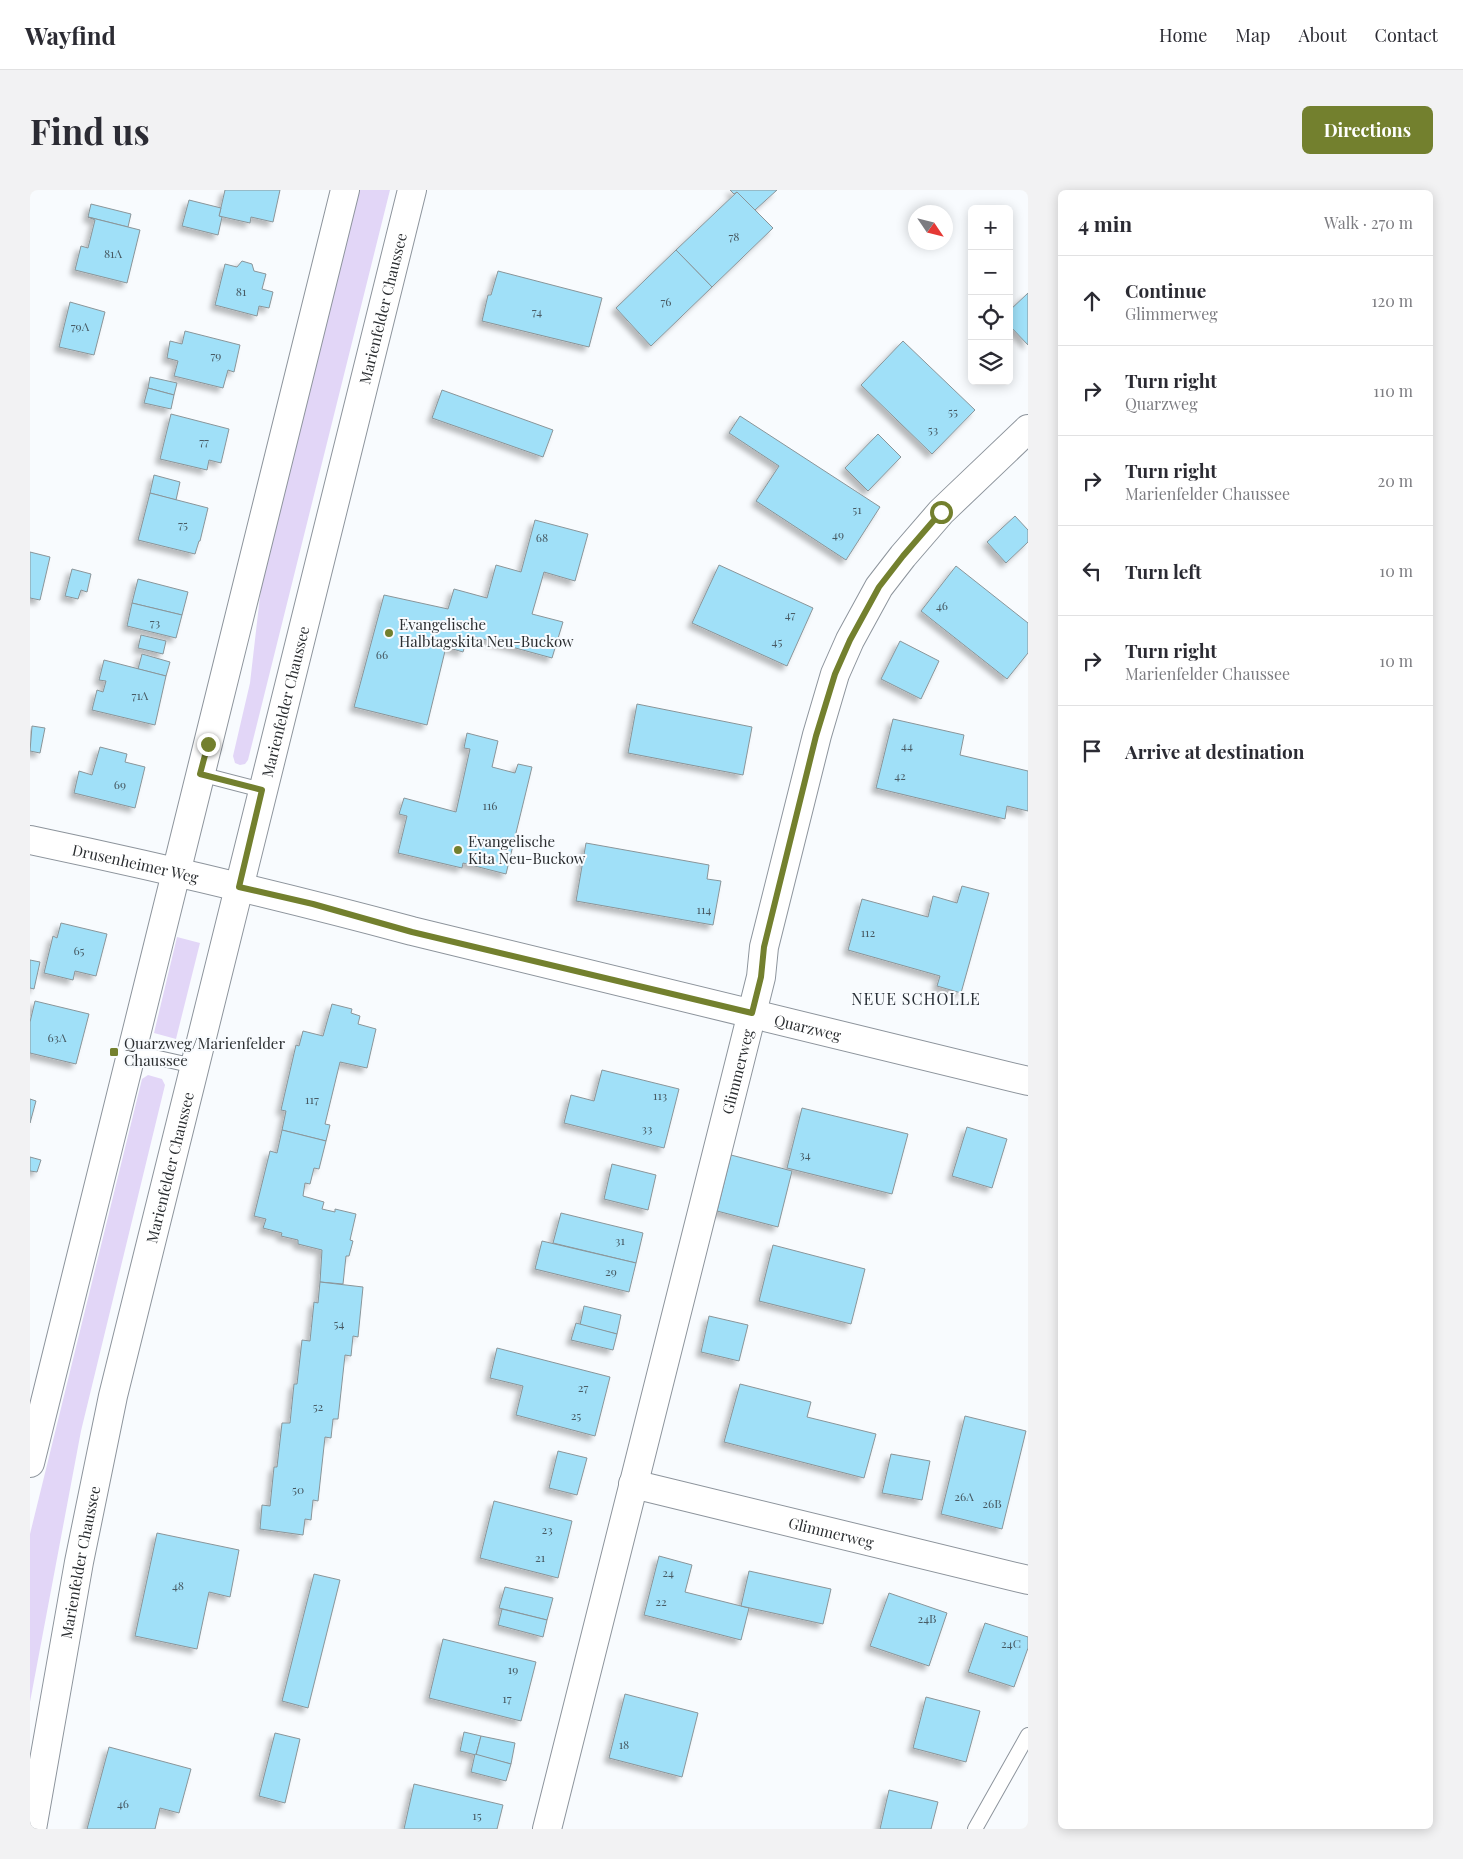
<!DOCTYPE html>
<meta charset="utf-8">
<style>
:root{--surface:#fff;--page:#f2f2f3;--text:#2b2b33;--muted:#7c7c81;--line:#e1e1e2;--accent:#73802e}
body{margin:0;font-family:"Playfair Display",serif;background:var(--page);color:var(--text)}
.controls{position:absolute;right:15px;top:15px;display:grid;overflow:hidden;border-radius:8px;box-shadow:0 2px 12px #0003}
.controls button{width:45px;height:45px;display:grid;place-items:center;padding:0;border:0;border-bottom:1px solid var(--line);background:var(--surface);color:var(--text);font:25px sans-serif}
.compass{position:absolute;left:878px;top:15px;width:45px;height:45px;border-radius:50%;background:var(--surface);box-shadow:0 2px 12px #0003;rotate:125deg}
.stop{position:absolute;width:15px;height:15px;margin:-11px;border:4px solid #73802e;border-radius:50%;background:#fff}
.stop.end{background:#73802e;border-color:#fff;box-shadow:0 1px 5px #0008}
.list{margin:0;padding:0;list-style:none}
h2{display:flex;justify-content:space-between;align-items:center;height:65px;margin:0;padding:0 20px;font-size:21px}
h2 small{font-size:16px;font-weight:400;color:var(--muted)}
.list li{display:grid;grid-template-columns:32px 1fr auto;gap:15px;align-items:center;box-sizing:border-box;height:90px;padding:0 20px;border-top:1px solid var(--line)}
.list b{display:block;font-size:19px;white-space:nowrap}
.list p{margin:0;font-size:16px;white-space:nowrap;color:var(--muted)}
.list em{font-size:16px;font-style:normal;color:var(--muted)}
.icon{flex:none;width:28px;height:28px;fill:none;stroke:currentColor;stroke-width:2;stroke-linecap:round;stroke-linejoin:round}
.map{position:relative;flex:none;width:998px;height:1639px;overflow:hidden;border-radius:8px}
header{display:flex;align-items:center;gap:30px;box-sizing:border-box;height:70px;padding:0 25px;background:var(--surface);border-bottom:1px solid var(--line)}
header strong{font-size:24px}
nav{display:flex;gap:28px;margin-inline-start:auto;font-size:18px}
.intro{display:flex;align-items:center;justify-content:space-between;box-sizing:border-box;height:120px;padding:0 30px}
h1{margin:0;font-size:35px}
.button{padding:12px 22px;border-radius:8px;background:var(--accent);color:#fff;font-size:18px;font-weight:700}
main{display:flex;gap:30px;padding:0 30px}
aside{flex:1;background:var(--surface);border-radius:8px;box-shadow:0 2px 12px #0003}
.map>svg:first-child{display:block}
.green{fill:#e2d6f7}
.building{fill:#a0e0f8;stroke:#8a9599;filter:url(#shadow)}
.lines{fill:none;stroke-linecap:round;stroke-linejoin:round}
.service-casing{stroke:#8d949c;stroke-width:16}
.minor-casing{stroke:#8d949c;stroke-width:30}
.tertiary-casing{stroke:#8d949c;stroke-width:30}
.secondary-casing{stroke:#8d949c;stroke-width:30}
.service{stroke:#fff;stroke-width:14}
.minor{stroke:#fff;stroke-width:28}
.tertiary{stroke:#fff;stroke-width:28}
.secondary{stroke:#fff;stroke-width:28}
.route{stroke:#73802e;stroke-width:6}
.poi-dot{fill:#73802e;stroke:#f8fbfe;stroke-width:2}
.labels{text-anchor:middle;dominant-baseline:central;stroke-width:4;stroke-linejoin:round;paint-order:stroke}
.number-label{font-size:12px;fill:#485a63}
.street-label{font-size:15px;fill:#2b2e31;stroke:#f8fbfe}
.poi-label{font-size:15px;fill:#2b2e31;stroke:#f8fbfe;text-anchor:start}
.neighbourhood-label{font-size:16px;letter-spacing:1px;fill:#262c33;stroke:#f8fbfe}
</style>
<header>
<strong>Wayfind</strong>
<nav><a>Home</a><a>Map</a><a>About</a><a>Contact</a></nav>
</header>
<div class="intro"><h1>Find us</h1><a class="button">Directions</a></div>
<main>
<div class="map">
<svg width="998" height="1639" viewBox="0 0 998 1639">
<defs>
<filter id="shadow"><feDropShadow dx="-4.5" dy="4.5" stdDeviation="2.5" flood-color="#0004"/></filter>
</defs>
<rect width="100%" height="100%" fill="#f8fbfe"/>
<g class="green">
<path d="M329,0H360L218,570L215,574L210,575L205,573L203,566L220,493L232,389Z"/>
<path d="M147,747L170,753L146,849L124,843Z"/>
<path d="M118,885L132,889L135,895L51,1241L0,1512V1344L112,889Z"/>
</g>
<g class="building">
<path d="M195,0H250L243,32L221,27L220,33L189,26Z"/>
<path d="M700,0H747L725,20L707,2L704,4Z"/>
<path d="M707,2L743,38L682,97L646,60Z"/>
<path d="M159,10L191,18L189,26L192,27L188,45L152,36Z"/>
<path d="M61,14L101,24L98,37L58,27Z"/>
<path d="M58,27L110,40L97,93L45,80L51,56L58,58L65,30Z"/>
<path d="M646,60L682,97L621,156L586,118Z"/>
<path d="M212,71L222,74L224,81L236,84L232,99L243,102L239,118L229,116L227,126L185,115L195,74L207,77Z"/>
<path d="M468,81L572,108L559,157L452,131L458,105H461Z"/>
<path d="M998,103V155L979,135V121Z"/>
<path d="M40,112L75,122L64,165L29,157Z"/>
<path d="M155,141L210,155L204,182L198,180L193,198L144,186L148,171L137,168L140,151L152,154Z"/>
<path d="M873,151L945,220L902,264L831,195Z"/>
<path d="M120,187L147,193L144,205L118,198Z"/>
<path d="M118,198L144,205L141,219L114,213Z"/>
<path d="M412,200L523,240L513,267L402,228Z"/>
<path d="M141,224L199,239L191,273L179,270L177,280L130,269Z"/>
<path d="M710,226L850,317L816,370L726,311L749,276L699,243Z"/>
<path d="M848,244L871,267L838,301L815,278Z"/>
<path d="M124,285L150,292L146,310L120,303Z"/>
<path d="M120,303L178,318L170,351H169L165,364L108,350Z"/>
<path d="M985,326L998,340V352L976,373L957,352Z"/>
<path d="M505,330L558,344L545,391L514,382L502,424L533,432L522,468L438,445L433,462L416,457L397,535L324,517L354,405L418,419L424,399L457,408L466,375L491,382Z"/>
<path d="M0,362L20,367L10,410L0,408Z"/>
<path d="M689,375L783,418L757,476L662,433Z"/>
<path d="M926,376L998,433V463L977,489L891,421Z"/>
<path d="M42,379L61,384L57,402L51,400L48,409L35,406Z"/>
<path d="M108,389L158,402L152,425L102,413Z"/>
<path d="M102,413L152,425L146,448L97,436Z"/>
<path d="M111,445L136,451L133,464L108,458Z"/>
<path d="M870,451L909,471L891,509L851,489Z"/>
<path d="M112,464L140,472L136,486L108,479Z"/>
<path d="M74,470L136,486L125,535L62,520L67,500L73,502L76,491L69,490Z"/>
<path d="M607,514L722,537L713,585L598,563Z"/>
<path d="M863,529L934,545L930,565L998,581V621L977,616L975,629L846,598Z"/>
<path d="M2,536L15,538L10,563L0,561Z"/>
<path d="M437,543L468,551L462,577L485,583L488,574L502,577L476,684L433,673L432,678L368,663L377,626L369,624L374,608L426,622L440,559L434,558Z"/>
<path d="M70,557L97,564L95,572L115,577L105,618L44,603L49,581L62,585Z"/>
<path d="M556,653L679,675L677,689L691,691L683,735L546,711Z"/>
<path d="M932,696L959,703L931,803L907,796L910,786L818,760L832,709L898,727L903,706L927,713Z"/>
<path d="M31,733L77,744L66,786L45,781L43,790L14,783L23,746L27,748Z"/>
<path d="M0,770L10,772L4,799L0,798Z"/>
<path d="M5,811L59,824L46,874L0,863V832Z"/>
<path d="M302,814L322,819L321,823L330,826L328,834L346,839L337,878L310,872L295,934L300,935L296,951L252,940L256,921L251,920L266,855L269,856L273,841L293,846Z"/>
<path d="M572,880L649,899L634,958L534,933L541,905L564,911Z"/>
<path d="M0,909L6,911L0,933Z"/>
<path d="M772,918L878,944L862,1004L757,978Z"/>
<path d="M937,937L977,949L962,998L922,986Z"/>
<path d="M252,940L296,951L289,979L284,978L280,994L275,993L273,1006L294,1012L292,1019L305,1022V1019L326,1024L320,1050L323,1051L319,1066H316L313,1094L290,1092L292,1060L268,1054V1050L251,1046L252,1043L233,1038L236,1029L224,1026L240,961L247,963Z"/>
<path d="M701,965L762,981L748,1037L687,1021Z"/>
<path d="M0,967L11,970L7,982L0,981Z"/>
<path d="M582,974L626,985L618,1020L574,1009Z"/>
<path d="M531,1023L613,1043L606,1073L523,1053Z"/>
<path d="M512,1051L606,1073L599,1102L505,1079Z"/>
<path d="M743,1055L835,1079L821,1134L729,1111Z"/>
<path d="M290,1092L333,1097L328,1147L323,1146L321,1166L315,1165L308,1229H303L301,1248L295,1247L288,1311L283,1310L281,1330L275,1329L273,1345L230,1339L232,1315L240,1316L244,1277H247L252,1233H260L264,1194H267L272,1150L280,1151L284,1112L288,1113Z"/>
<path d="M554,1116L591,1125L587,1144L550,1135Z"/>
<path d="M679,1126L718,1135L709,1171L671,1162Z"/>
<path d="M546,1133L587,1144L583,1160L541,1150Z"/>
<path d="M467,1158L580,1187L565,1246L486,1225L493,1196L460,1188Z"/>
<path d="M710,1194L781,1212L777,1227L846,1244L834,1288L694,1252Z"/>
<path d="M935,1226L996,1241L972,1339L911,1324Z"/>
<path d="M528,1261L557,1268L547,1305L519,1298Z"/>
<path d="M861,1264L900,1271L892,1310L852,1303Z"/>
<path d="M464,1311L542,1331L528,1388L450,1368Z"/>
<path d="M127,1343L209,1360L200,1407L179,1402L167,1459L105,1446Z"/>
<path d="M629,1366L662,1375L655,1402L719,1418L711,1450L614,1425Z"/>
<path d="M719,1381L801,1399L793,1434L711,1416Z"/>
<path d="M284,1384L310,1390L278,1518L252,1511Z"/>
<path d="M475,1397L523,1408L517,1430L469,1418Z"/>
<path d="M859,1403L917,1423L899,1476L840,1456Z"/>
<path d="M472,1419L517,1430L513,1447L468,1435Z"/>
<path d="M955,1433L998,1447V1458L984,1497L938,1482Z"/>
<path d="M413,1449L506,1472L491,1531L399,1508Z"/>
<path d="M595,1504L668,1523L652,1587L579,1568Z"/>
<path d="M896,1507L950,1521L936,1572L883,1558Z"/>
<path d="M434,1542L451,1546L446,1565L430,1561Z"/>
<path d="M245,1543L270,1549L255,1613L229,1606Z"/>
<path d="M451,1546L485,1553L481,1574L446,1565Z"/>
<path d="M79,1557L161,1579L149,1623L130,1618L125,1639H57Z"/>
<path d="M445,1564L481,1574L476,1591L441,1582Z"/>
<path d="M384,1594L473,1615L467,1639H374Z"/>
<path d="M859,1600L908,1612L901,1639H850Z"/>
</g>
<g class="lines">
<g class="service-casing">
<g id="service">
<path d="M170,584L232,600"/>
<path d="M102,862L164,876"/>
<path d="M945,1639L998,1545"/>
</g>
</g>
<g class="minor-casing">
<g id="minor">
<path id="s1" d="M603,1294L998,1390"/>
<path id="s2" d="M517,1639L722,823L731,787L734,757L787,545L805,484L820,450L849,397L873,366L911,322L998,239"/>
</g>
</g>
<g class="tertiary-casing">
<g id="tertiary">
<path id="s3" d="M0,650C128,677 256,707 382,741L998,891"/>
</g>
</g>
<g class="secondary-casing">
<g id="secondary">
<path d="M0,1273L315,0"/>
<path id="s4" d="M2,1639L49,1372L83,1206L382,0"/>
</g>
</g>
<use href="#service" class="service"/>
<use href="#minor" class="minor"/>
<use href="#tertiary" class="tertiary"/>
<use href="#secondary" class="secondary"/>
</g>
<g class="lines">
<path class="route" d="M178,554L170,584L232,600L209,697L283,714L382,742L722,823L731,787L734,757L786,546L805,484L820,450L849,397L873,366L911,322"/>
</g>
<g class="poi-dot">
<circle cx="359" cy="443" r="5"/>
<circle cx="428" cy="660" r="5"/>
<rect x="79" y="857" width="10" height="10" rx="2.5"/>
</g>
<g class="labels">
<g class="number-label">
<text x="704" y="46">78</text>
<text x="83" y="63">81A</text>
<text x="211" y="101">81</text>
<text x="636" y="111">76</text>
<text x="507" y="121">74</text>
<text x="50" y="136">79A</text>
<text x="186" y="165">79</text>
<text x="923" y="221">55</text>
<text x="903" y="239">53</text>
<text x="174" y="251">77</text>
<text x="827" y="319">51</text>
<text x="153" y="334">75</text>
<text x="808" y="344">49</text>
<text x="512" y="347">68</text>
<text x="912" y="415">46</text>
<text x="760" y="424">47</text>
<text x="125" y="432">73</text>
<text x="747" y="451">45</text>
<text x="352" y="464">66</text>
<text x="110" y="505">71A</text>
<text x="877" y="555">44</text>
<text x="870" y="585">42</text>
<text x="90" y="594">69</text>
<text x="460" y="615">116</text>
<text x="674" y="719">114</text>
<text x="838" y="742">112</text>
<text x="49" y="760">65</text>
<text x="27" y="847">63A</text>
<text x="630" y="905">113</text>
<text x="282" y="909">117</text>
<text x="617" y="938">33</text>
<text x="775" y="964">34</text>
<text x="590" y="1050">31</text>
<text x="581" y="1081">29</text>
<text x="309" y="1133">54</text>
<text x="553" y="1197">27</text>
<text x="288" y="1216">52</text>
<text x="546" y="1225">25</text>
<text x="268" y="1299">50</text>
<text x="934" y="1306">26A</text>
<text x="962" y="1313">26B</text>
<text x="517" y="1339">23</text>
<text x="510" y="1367">21</text>
<text x="638" y="1382">24</text>
<text x="148" y="1395">48</text>
<text x="631" y="1411">22</text>
<text x="897" y="1428">24B</text>
<text x="981" y="1453">24C</text>
<text x="483" y="1479">19</text>
<text x="477" y="1508">17</text>
<text x="594" y="1554">18</text>
<text x="93" y="1613">46</text>
<text x="447" y="1625">15</text>
</g>
<g class="street-label">
<text stroke="none"><textPath href="#s4" startOffset="1561">Marienfelder Chaussee</textPath></text>
<text stroke="none"><textPath href="#s4" startOffset="1156">Marienfelder Chaussee</textPath></text>
<text stroke="none"><textPath href="#s3" startOffset="108">Drusenheimer Weg</textPath></text>
<text stroke="none"><textPath href="#s3" startOffset="800">Quarzweg</textPath></text>
<text stroke="none"><textPath href="#s2" startOffset="781">Glimmerweg</textPath></text>
<text stroke="none"><textPath href="#s4" startOffset="676">Marienfelder Chaussee</textPath></text>
<text stroke="none"><textPath href="#s1" startOffset="204">Glimmerweg</textPath></text>
<text stroke="none"><textPath href="#s4" startOffset="271">Marienfelder Chaussee</textPath></text>
</g>
<g class="poi-label">
<text x="369" y="434">Evangelische<tspan x="369" dy="17">Halbtagskita Neu-Buckow</tspan></text>
<text x="438" y="651">Evangelische<tspan x="438" dy="17">Kita Neu-Buckow</tspan></text>
<text x="94" y="853">Quarzweg/Marienfelder<tspan x="94" dy="17">Chaussee</tspan></text>
</g>
<g class="neighbourhood-label">
<text x="886" y="808">NEUE SCHOLLE</text>
</g>
</g>
</svg>
<div class="controls">
<button>+</button>
<button>−</button>
<button><svg class="icon" aria-label="locate" viewBox="0 0 24 24"><circle cx="12" cy="12" r="6"/><path d="M12 2v4M12 18v4M2 12h4M18 12h4"/></svg></button>
<button><svg class="icon" aria-label="layers" viewBox="0 0 24 24"><path d="M12 4l9 5-9 5-9-5zM3 14l9 5 9-5"/></svg></button>
</div>
<svg class="compass" viewBox="-18 -18 36 36"><path d="M0-13l5 13h-10z" fill="#e53935"/><path d="M0 13l5-13h-10z" fill="#7c7c81"/></svg>
<div class="stop" style="left:911px;top:322px"></div>
<div class="stop end" style="left:178px;top:554px"></div>
</div>
<aside>
<h2>4 min<small>Walk · 270 m</small></h2>
<ul class="list">
<li><svg class="icon" aria-label="ahead" viewBox="0 0 24 24"><path d="M12 20V5M6 11l6-6 6 6"/></svg><div><b>Continue</b><p>Glimmerweg</p></div><em>120 m</em></li>
<li><svg class="icon" aria-label="right" viewBox="0 0 24 24"><path d="M7 20v-9h11M14 6l5 5-5 5"/></svg><div><b>Turn right</b><p>Quarzweg</p></div><em>110 m</em></li>
<li><svg class="icon" aria-label="right" viewBox="0 0 24 24"><path d="M7 20v-9h11M14 6l5 5-5 5"/></svg><div><b>Turn right</b><p>Marienfelder Chaussee</p></div><em>20 m</em></li>
<li><svg class="icon" aria-label="left" viewBox="0 0 24 24"><path d="M17 20v-9H6M10 6l-5 5 5 5"/></svg><div><b>Turn left</b></div><em>10 m</em></li>
<li><svg class="icon" aria-label="right" viewBox="0 0 24 24"><path d="M7 20v-9h11M14 6l5 5-5 5"/></svg><div><b>Turn right</b><p>Marienfelder Chaussee</p></div><em>10 m</em></li>
<li><svg class="icon" aria-label="arrive" viewBox="0 0 24 24"><path d="M6 21V4h12l-3 4 3 4H6"/></svg><div><b>Arrive at destination</b></div></li>
</ul>
</aside>
</main>
